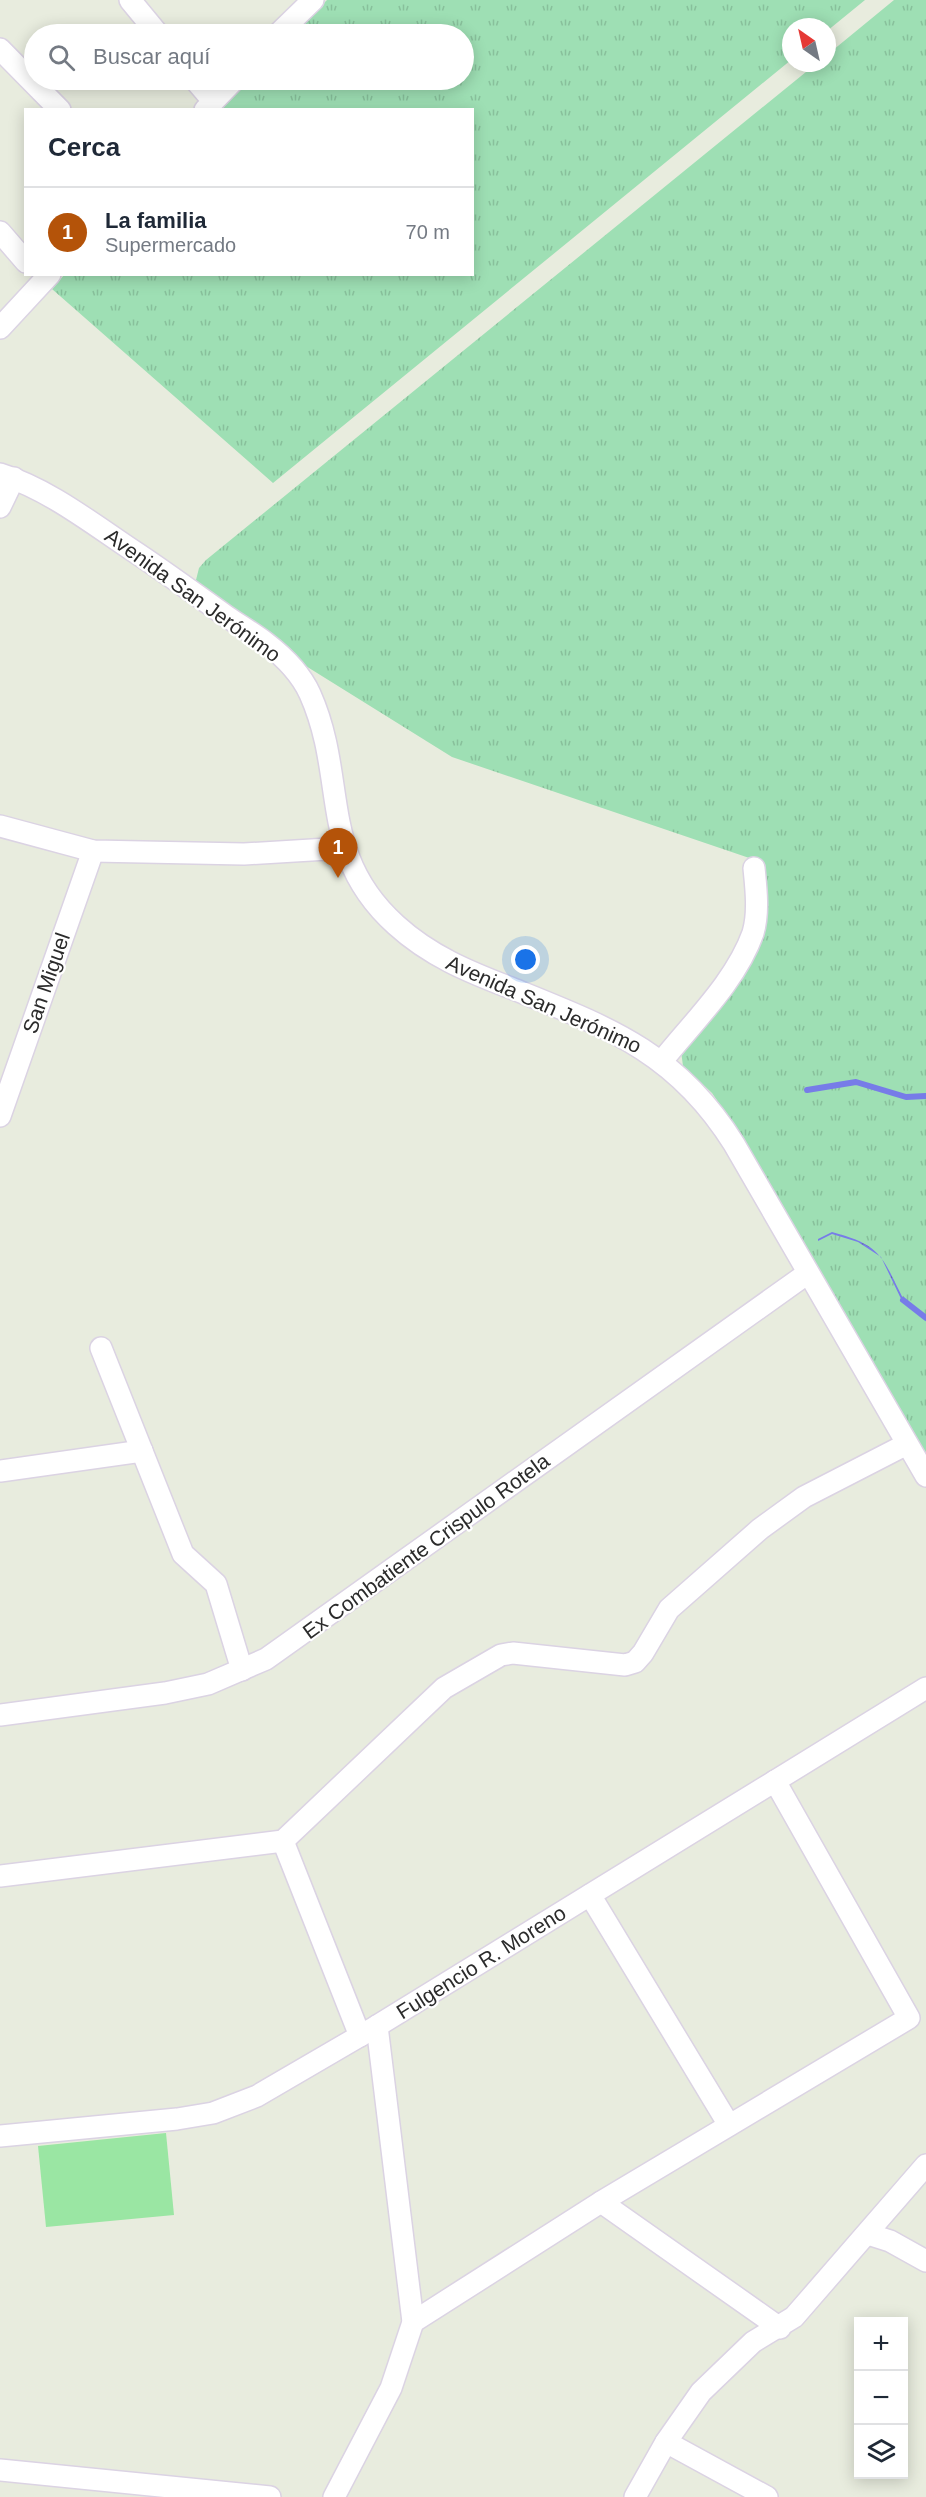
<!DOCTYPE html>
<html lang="es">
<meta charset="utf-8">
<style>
:root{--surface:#fff;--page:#f2f2f3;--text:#1f2937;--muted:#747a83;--line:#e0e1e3;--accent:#b45309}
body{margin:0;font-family:Arial,sans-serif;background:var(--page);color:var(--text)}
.controls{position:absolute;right:18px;bottom:18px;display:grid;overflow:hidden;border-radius:0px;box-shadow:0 3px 15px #0003}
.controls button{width:54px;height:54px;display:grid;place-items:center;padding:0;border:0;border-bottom:2px solid var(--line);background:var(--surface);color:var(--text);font:30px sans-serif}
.compass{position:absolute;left:782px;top:18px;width:54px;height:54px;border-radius:50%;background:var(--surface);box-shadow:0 3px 15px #0003;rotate:326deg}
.you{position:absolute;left:526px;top:960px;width:21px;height:21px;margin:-15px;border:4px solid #fff;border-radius:50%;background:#1a73e8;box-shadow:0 0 0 9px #1a73e833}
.badge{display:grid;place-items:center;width:39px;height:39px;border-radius:50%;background:var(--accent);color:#fff;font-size:20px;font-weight:700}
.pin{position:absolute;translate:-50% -50px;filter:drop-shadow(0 2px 3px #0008)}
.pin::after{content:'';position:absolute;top:32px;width:21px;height:18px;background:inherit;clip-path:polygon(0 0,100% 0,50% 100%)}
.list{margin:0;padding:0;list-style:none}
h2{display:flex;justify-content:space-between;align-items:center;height:78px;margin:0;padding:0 24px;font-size:26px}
h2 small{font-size:20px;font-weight:400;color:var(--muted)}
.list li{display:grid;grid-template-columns:39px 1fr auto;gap:18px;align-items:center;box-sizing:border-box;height:90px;padding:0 24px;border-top:2px solid var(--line)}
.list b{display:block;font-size:22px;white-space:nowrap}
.list p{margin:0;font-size:20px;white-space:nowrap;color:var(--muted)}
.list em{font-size:20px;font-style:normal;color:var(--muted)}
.icon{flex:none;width:33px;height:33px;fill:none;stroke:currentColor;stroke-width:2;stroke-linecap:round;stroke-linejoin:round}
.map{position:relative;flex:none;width:926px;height:2497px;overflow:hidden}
.search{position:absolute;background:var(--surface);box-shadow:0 3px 15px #0003;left:24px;top:24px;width:450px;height:66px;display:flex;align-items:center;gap:15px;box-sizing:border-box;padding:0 21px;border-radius:33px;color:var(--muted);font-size:22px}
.panel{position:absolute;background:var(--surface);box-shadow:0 3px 15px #0003;left:24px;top:108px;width:450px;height:168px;border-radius:0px}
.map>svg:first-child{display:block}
.grass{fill:url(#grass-tufts)}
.pitch{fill:#9ae6a3}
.water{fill:url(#water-ripples)}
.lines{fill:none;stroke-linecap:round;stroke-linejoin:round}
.stream{stroke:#777ce8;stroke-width:6}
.minor-casing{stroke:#dbd3e3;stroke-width:24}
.minor{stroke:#fff;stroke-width:21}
.labels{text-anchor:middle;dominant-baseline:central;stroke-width:4.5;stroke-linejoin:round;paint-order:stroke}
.street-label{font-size:21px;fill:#2b2b2b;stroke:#fff}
</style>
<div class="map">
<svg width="926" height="2497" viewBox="0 0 926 2497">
<defs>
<pattern id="grass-tufts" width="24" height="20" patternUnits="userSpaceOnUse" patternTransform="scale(1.5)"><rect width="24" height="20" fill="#9edfb4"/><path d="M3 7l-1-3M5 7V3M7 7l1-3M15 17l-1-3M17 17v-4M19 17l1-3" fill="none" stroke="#88c09b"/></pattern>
<pattern id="water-ripples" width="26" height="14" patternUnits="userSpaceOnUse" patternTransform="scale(1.5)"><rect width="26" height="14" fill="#777ce8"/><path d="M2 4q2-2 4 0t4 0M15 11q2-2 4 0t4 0" fill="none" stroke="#6266bc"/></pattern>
</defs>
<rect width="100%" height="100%" fill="#e8ecde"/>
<g class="grass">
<path d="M327,0H865L827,31V27H791V60L273,483L52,289L65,274H472V110L221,109L249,80H464V34H293Z"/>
<path d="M894,0H926V1459L744,1141L712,1093L683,1066L681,1051L720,1000L765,883L764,863L452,757L301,663L198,585L196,580L199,568L206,560L817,63H827V55Z"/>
</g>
<path class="pitch" d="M166,2133L174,2215L46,2227L38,2146Z"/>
<path class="water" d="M832,1232C885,1246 882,1259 905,1302L911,1305L903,1303L881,1257L858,1242L832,1234L818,1241V1239Z"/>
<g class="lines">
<g class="stream">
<path d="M807,1090L856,1082L906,1097L926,1096"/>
<path d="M903,1300L926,1318"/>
</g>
<g class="minor-casing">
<g id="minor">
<path d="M130,0L158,34"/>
<path d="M278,34L313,0"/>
<path d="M0,49L60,110"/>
<path d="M195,80L213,101"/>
<path d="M205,110L234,80"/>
<path d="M0,232L26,262"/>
<path d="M0,328L50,274"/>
<path d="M0,474C48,489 90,522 132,550C164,571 195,594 226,616C239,625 253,633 266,643C283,656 301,674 310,694C348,779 317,854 396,925C430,956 469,972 511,988C607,1027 676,1051 734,1144L926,1476"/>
<path d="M0,507L14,478"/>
<path d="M0,826L93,851L244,854L344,848"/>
<path d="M662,1061C693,1022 736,981 753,933C759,913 756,888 754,868"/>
<path d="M0,1116L93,851"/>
<path d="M101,1348L183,1554L216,1584L242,1670"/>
<path d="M0,1471L142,1451"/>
<path d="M0,1715L165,1693L208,1684L266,1659L808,1273"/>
<path d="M283,1841L360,2036"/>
<path d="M0,1876L283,1841L444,1688L501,1655L513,1653L625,1665L635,1662L643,1653L669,1609L760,1529L804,1497L907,1444"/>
<path d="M590,1895L729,2125"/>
<path d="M0,2136L177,2119L213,2113L257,2096L377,2026L926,1688"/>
<path d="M601,2202L780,2328"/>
<path d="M868,2234L890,2241L926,2261"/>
<path d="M413,2322L601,2202L909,2018L775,1781"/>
<path d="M666,2442L767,2497"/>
<path d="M0,2470L270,2497"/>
<path d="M334,2497L391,2388L413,2322L377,2026"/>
<path d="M635,2497L666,2442L701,2392L753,2342L794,2317L926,2165"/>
</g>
</g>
<use href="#minor" class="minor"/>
</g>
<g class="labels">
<g class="street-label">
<text transform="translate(193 595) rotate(36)">Avenida San Jerónimo</text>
<text transform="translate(46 983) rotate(-71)">San Miguel</text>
<text transform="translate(544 1004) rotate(24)">Avenida San Jerónimo</text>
<text transform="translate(426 1546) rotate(-36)">Ex Combatiente Crispulo Rotela</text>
<text transform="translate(481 1962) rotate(-32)">Fulgencio R. Moreno</text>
</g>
</g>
</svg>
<div class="controls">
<button>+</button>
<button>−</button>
<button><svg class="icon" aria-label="layers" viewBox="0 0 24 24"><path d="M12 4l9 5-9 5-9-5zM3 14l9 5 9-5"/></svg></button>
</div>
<svg class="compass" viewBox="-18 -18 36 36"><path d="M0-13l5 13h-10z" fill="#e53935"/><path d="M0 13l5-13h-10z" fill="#747a83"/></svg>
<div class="you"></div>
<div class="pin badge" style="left:338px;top:878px">1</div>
<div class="search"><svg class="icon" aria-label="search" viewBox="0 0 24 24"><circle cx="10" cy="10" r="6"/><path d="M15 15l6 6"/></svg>Buscar aquí</div>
<section class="panel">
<h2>Cerca<small></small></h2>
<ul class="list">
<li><span class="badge">1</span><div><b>La familia</b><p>Supermercado</p></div><em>70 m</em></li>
</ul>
</section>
</div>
